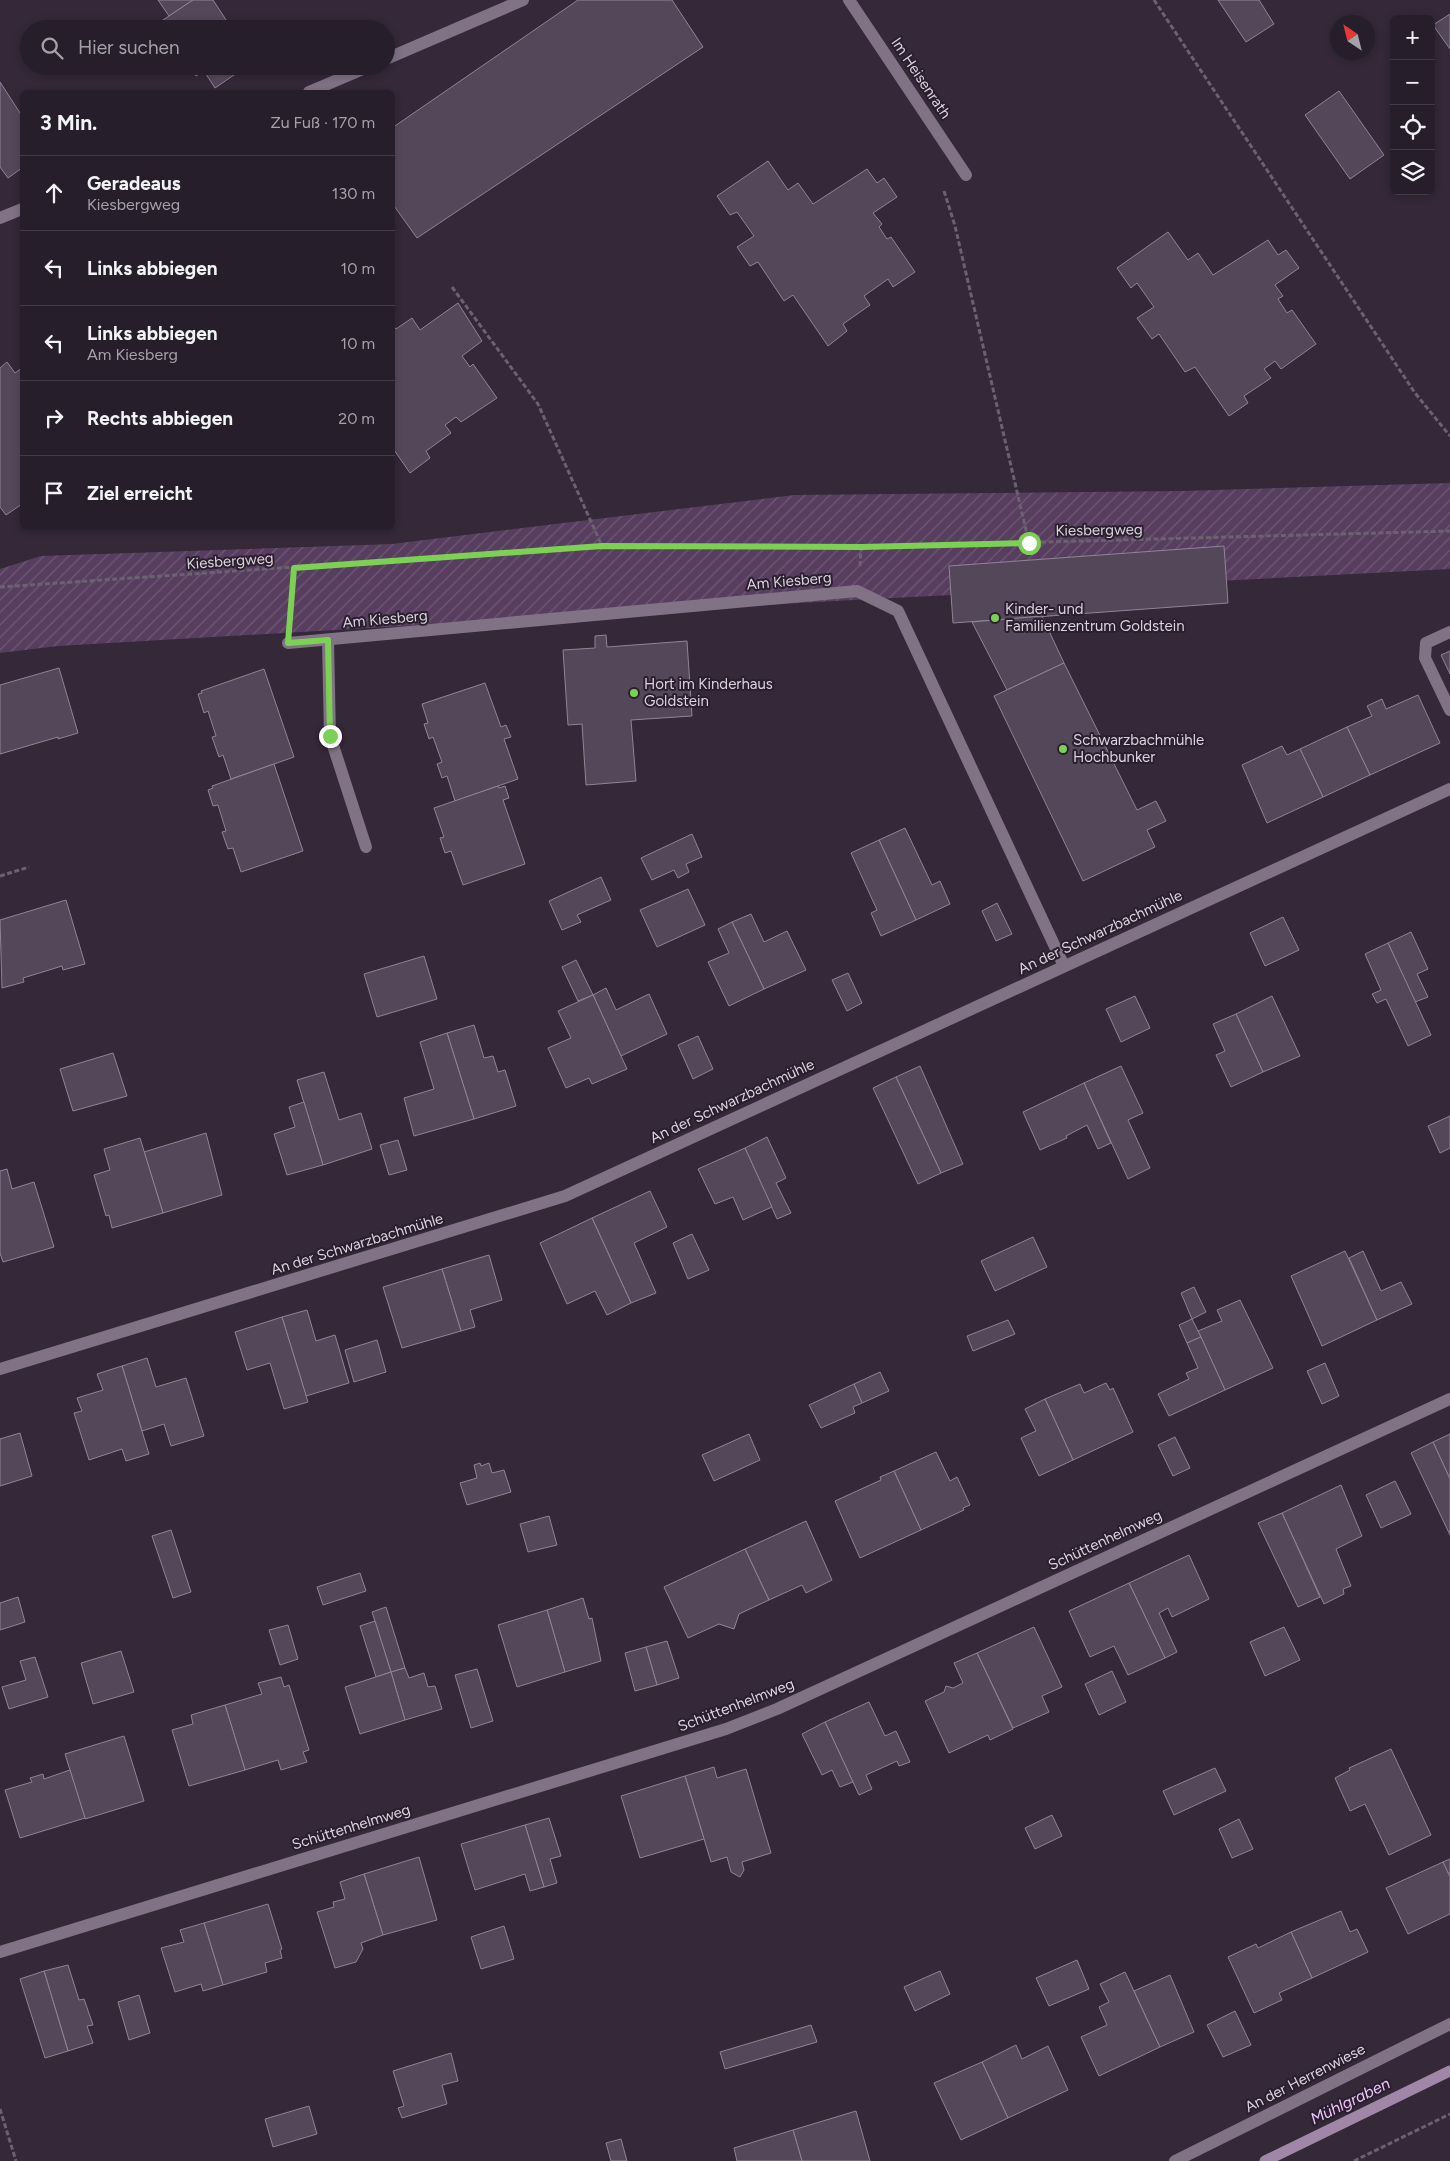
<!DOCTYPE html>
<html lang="de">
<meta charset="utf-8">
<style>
:root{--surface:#271e2b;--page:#332b37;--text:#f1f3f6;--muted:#a4a2a9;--line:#433c47}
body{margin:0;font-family:Figtree,sans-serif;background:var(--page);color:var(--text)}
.controls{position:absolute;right:15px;top:15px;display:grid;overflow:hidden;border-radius:8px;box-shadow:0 2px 8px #0003}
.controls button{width:45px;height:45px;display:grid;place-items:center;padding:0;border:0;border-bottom:1px solid var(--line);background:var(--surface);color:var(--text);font:25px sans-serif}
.compass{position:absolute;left:1330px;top:15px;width:45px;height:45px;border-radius:50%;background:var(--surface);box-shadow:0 2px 8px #0003;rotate:325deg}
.stop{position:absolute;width:15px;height:15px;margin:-11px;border:4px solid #7cd155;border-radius:50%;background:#fff}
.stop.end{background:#7cd155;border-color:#fff;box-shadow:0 1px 5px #0008}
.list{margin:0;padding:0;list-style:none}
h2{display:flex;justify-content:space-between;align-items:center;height:65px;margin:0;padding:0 20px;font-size:21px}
h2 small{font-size:16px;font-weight:400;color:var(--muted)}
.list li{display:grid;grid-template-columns:32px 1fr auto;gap:15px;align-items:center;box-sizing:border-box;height:75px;padding:0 20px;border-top:1px solid var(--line)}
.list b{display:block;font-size:19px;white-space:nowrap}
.list p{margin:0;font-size:16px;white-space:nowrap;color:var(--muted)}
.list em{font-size:16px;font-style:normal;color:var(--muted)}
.icon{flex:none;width:28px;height:28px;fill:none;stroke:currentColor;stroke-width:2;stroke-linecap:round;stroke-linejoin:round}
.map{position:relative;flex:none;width:1450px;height:2161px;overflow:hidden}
.search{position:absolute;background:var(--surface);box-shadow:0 2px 8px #0003;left:20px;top:20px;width:375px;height:55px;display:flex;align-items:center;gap:12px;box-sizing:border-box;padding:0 18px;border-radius:28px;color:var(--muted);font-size:19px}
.panel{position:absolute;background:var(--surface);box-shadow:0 2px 8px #0003;left:20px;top:90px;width:375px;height:440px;border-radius:8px}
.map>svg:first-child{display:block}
.garden{fill:url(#garden-furrows)}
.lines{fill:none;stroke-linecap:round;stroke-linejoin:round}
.stream{stroke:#a087a8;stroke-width:11}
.building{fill:#55475a;stroke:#928397}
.path{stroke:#6c6170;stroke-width:3;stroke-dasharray:5 2.5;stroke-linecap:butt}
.minor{stroke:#817286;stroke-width:12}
.route{stroke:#7cd155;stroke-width:6}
.poi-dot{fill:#7cd155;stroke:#2a1e2f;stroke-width:2}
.labels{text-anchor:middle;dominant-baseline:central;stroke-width:4;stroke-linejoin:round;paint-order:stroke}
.street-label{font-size:15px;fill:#dbd3de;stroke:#2a1e2f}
.poi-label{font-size:15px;fill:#dbd3de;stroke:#2a1e2f;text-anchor:start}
.water-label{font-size:16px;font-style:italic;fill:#ecc5fa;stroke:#2a1e2f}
</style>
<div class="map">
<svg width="1450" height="2161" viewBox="0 0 1450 2161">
<defs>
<pattern id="garden-furrows" width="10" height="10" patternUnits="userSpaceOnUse" patternTransform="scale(1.25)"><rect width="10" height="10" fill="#573e5f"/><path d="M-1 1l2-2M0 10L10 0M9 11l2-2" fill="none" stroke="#6f5976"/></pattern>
</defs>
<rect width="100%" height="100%" fill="#342839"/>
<path class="garden" d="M1450,483V569L835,601L58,646L0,653V569L41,556L392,544L794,495L1182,491Z"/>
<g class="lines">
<path class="stream" d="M1265,2161L1450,2071"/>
</g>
<g class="building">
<path d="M158,0H193L169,16Z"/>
<path d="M193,0H213L232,29H164L160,22Z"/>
<path d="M578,0H672L703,47L417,238L392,203V128Z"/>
<path d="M1218,0H1259L1274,24L1246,42Z"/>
<path d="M1450,14V49L1433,25Z"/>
<path d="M190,66H247L215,88L204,71L196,76Z"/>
<path d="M0,82L22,116V168L8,178L0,167Z"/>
<path d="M1339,91L1384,155L1350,179L1305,115Z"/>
<path d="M768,161L788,190L798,183L813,204L867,169L877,183L884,178L897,197L873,213L882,224L879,227L887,239L891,237L915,272L893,287L888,279L864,296L870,305L843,324L847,331L828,346L793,295L784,301L758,262L750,266L737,247L754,236L737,212L730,215L717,196Z"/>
<path d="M1168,232L1188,260L1198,253L1213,275L1268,240L1278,255L1286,250L1299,268L1275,285L1283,296L1278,299L1287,313L1292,310L1316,344L1281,369L1275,361L1264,369L1271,378L1244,396L1248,403L1229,416L1195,367L1185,372L1159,334L1152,339L1137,318L1154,307L1137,283L1131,288L1117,268Z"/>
<path d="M458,303L482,341L462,356L470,367L473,364L497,398L461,422L456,417L445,425L451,433L426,451L430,458L410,473L392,447V324L396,329L412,318L420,330Z"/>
<path d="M7,362L15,373L22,368V504L6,515L0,507V368Z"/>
<path d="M1224,546L1228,603L953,623L949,566Z"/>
<path d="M1042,616L1064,663L1007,690L972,622Z"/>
<path d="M606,635L607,647L687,641L692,716L631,720L636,781L586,785L582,724L568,725L563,650L595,648V636Z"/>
<path d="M1450,651V674L1441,655Z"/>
<path d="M1064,663L1137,810L1156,801L1166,821L1147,830L1155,847L1083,881L994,696Z"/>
<path d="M59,668L78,733L58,739V737L0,754V685Z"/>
<path d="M264,669L294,757L231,779L223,755L219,757L212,737L216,736L208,711L204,713L198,694L202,693L201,691Z"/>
<path d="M485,683L501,727L506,725L511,737L504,739L518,779L455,801L447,776L442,778L437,764L442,762L433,737L429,739L424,724L428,723L422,704Z"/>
<path d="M1418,695L1440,743L1370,775L1347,727L1372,716L1367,706L1382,699L1386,709Z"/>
<path d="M1347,727L1370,775L1323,797L1300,749Z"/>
<path d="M1282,746L1287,755L1300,749L1323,797L1267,823L1242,765Z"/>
<path d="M274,764L303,851L241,872L233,848L228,849L222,832L226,831L218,805L213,806L208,790L213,788L212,786Z"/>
<path d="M498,786L499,788L505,786L509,798L503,800L525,864L463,885L451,851L445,853L440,838L444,837L434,808Z"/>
<path d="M905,828L932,885L940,881L950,904L916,920L879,840Z"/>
<path d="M692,834L702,857L686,864L689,872L678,878L674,870L652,880L641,858Z"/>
<path d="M879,840L916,920L881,936L871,913L877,910L851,853Z"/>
<path d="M601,877L611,900L577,915L581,922L562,930L549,901Z"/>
<path d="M688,889L705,925L657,947L640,910Z"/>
<path d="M66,900L85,964L63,970L62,966L23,978L24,982L2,988L0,920Z"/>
<path d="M997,903L1012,934L996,941L982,911Z"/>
<path d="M751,914L764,942L787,931L806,970L764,989L732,922Z"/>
<path d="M1283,917L1299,950L1265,966L1250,933Z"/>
<path d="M732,922L764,989L729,1006L708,962L729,953L718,929Z"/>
<path d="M1411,932L1428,969L1417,974L1428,997L1415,1002L1388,943Z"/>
<path d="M1388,943L1431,1035L1408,1046L1386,999L1377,1003L1372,994L1381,990L1365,954Z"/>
<path d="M424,956L437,999L377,1017L364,974Z"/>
<path d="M576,960L593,995L578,1001L562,967Z"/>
<path d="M848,973L862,1003L847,1011L832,980Z"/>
<path d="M606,988L616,1010L649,994L667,1034L621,1056L593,995Z"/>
<path d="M593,995L627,1069L592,1084L589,1078L566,1088L548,1048L571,1038L558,1011Z"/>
<path d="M1135,996L1150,1028L1121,1042L1106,1009Z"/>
<path d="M1272,996L1300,1056L1263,1072L1236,1014Z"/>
<path d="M1236,1014L1263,1072L1231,1087L1216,1055L1225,1051L1213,1024Z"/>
<path d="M474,1025L484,1058L493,1056L498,1072L505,1070L516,1106L474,1119L447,1033Z"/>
<path d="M447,1033L474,1119L414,1136L404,1098L434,1089L420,1042Z"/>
<path d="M698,1036L713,1069L693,1079L678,1045Z"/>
<path d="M113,1053L127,1096L73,1111L60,1069Z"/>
<path d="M920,1066L963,1164L941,1173L896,1077Z"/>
<path d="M1121,1066L1143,1113L1128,1120L1150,1168L1128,1179L1084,1083Z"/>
<path d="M324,1072L339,1120L361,1113L372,1149L323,1165L297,1080Z"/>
<path d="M896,1077L941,1173L918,1184L873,1088Z"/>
<path d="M1084,1083L1111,1143L1098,1149L1087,1125L1066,1136L1067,1138L1040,1150L1023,1112Z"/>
<path d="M304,1102L323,1165L287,1175L274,1134L295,1127L289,1107Z"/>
<path d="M1450,1116V1148L1440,1153L1428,1126Z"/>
<path d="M206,1133L222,1195L163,1213L144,1152Z"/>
<path d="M767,1137L786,1178L776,1183L791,1213L777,1219L745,1148Z"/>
<path d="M140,1138L163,1213L112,1228L109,1215L106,1216L94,1175L110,1170L104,1149Z"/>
<path d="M398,1140L407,1170L389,1175L380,1145Z"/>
<path d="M745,1148L772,1207L743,1220L733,1197L715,1204L698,1169Z"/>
<path d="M7,1169L12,1189L34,1182L54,1247L3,1262L0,1253V1171Z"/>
<path d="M650,1191L667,1227L634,1243L656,1293L631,1303L592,1218Z"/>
<path d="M592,1218L631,1303L607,1315L595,1291L567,1304L540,1243Z"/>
<path d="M692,1234L709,1270L688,1279L673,1243Z"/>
<path d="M1033,1237L1047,1267L995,1291L981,1261Z"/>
<path d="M1345,1251L1377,1320L1322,1346L1291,1276Z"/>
<path d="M1363,1251L1381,1291L1401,1282L1412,1304L1377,1320L1349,1258Z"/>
<path d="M489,1255L502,1300L470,1310L475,1327L461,1331L442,1269Z"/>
<path d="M442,1269L461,1331L402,1348L383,1287Z"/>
<path d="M1194,1287L1206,1312L1192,1319L1181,1293Z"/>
<path d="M1240,1300L1273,1368L1225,1390L1198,1331L1222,1321L1217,1310Z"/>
<path d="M307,1310L316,1341L335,1335L349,1383L306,1396L282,1317Z"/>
<path d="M282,1317L308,1402L284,1409L270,1363L247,1370L235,1332Z"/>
<path d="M1192,1319L1201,1337L1187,1343L1179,1325Z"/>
<path d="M1008,1320L1015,1334L973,1351L967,1336Z"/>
<path d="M1201,1337L1225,1390L1169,1416L1158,1394L1189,1379L1186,1373L1198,1368L1187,1343Z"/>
<path d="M377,1340L386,1372L354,1382L345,1350Z"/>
<path d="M147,1358L156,1387L186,1378L204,1436L171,1446L164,1424L142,1431L122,1366Z"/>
<path d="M1325,1363L1339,1396L1322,1404L1307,1371Z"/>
<path d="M122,1366L149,1454L126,1461L122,1449L89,1460L74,1413L82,1411L77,1398L103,1390L97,1374Z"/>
<path d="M880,1372L889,1391L862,1403L854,1384Z"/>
<path d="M1106,1383L1110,1390L1113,1388L1133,1432L1073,1460L1045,1399L1080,1384L1084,1393Z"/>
<path d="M854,1384L862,1403L853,1407L855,1413L821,1428L809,1405Z"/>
<path d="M1045,1399L1073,1460L1039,1476L1021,1438L1036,1431L1025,1409Z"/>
<path d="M20,1433L32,1476L0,1486V1439Z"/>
<path d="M749,1434L760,1460L714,1481L702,1455Z"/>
<path d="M1450,1434V1479L1433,1442Z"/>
<path d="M1175,1437L1190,1468L1173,1476L1158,1445Z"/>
<path d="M1433,1442L1450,1479V1535L1411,1453Z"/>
<path d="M936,1452L950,1481L957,1477L970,1505L963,1508L964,1510L921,1530L894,1471Z"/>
<path d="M480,1463L481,1466L489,1463L492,1473L504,1470L511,1492L467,1505L460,1483L477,1478L474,1465Z"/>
<path d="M894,1471L921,1530L860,1558L835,1501L881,1480L880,1477Z"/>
<path d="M1395,1481L1411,1514L1381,1528L1366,1495Z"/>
<path d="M1341,1485L1362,1536L1336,1549L1351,1586L1343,1589L1344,1594L1324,1604L1282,1513Z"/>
<path d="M1282,1513L1320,1597L1298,1607L1258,1523Z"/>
<path d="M549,1516L557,1545L528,1552L520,1524Z"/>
<path d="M806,1521L832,1580L806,1593L802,1585L769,1600L745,1549Z"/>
<path d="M171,1530L191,1592L173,1598L152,1536Z"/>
<path d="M745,1549L769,1600L739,1614L734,1629L719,1624L688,1638L664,1587Z"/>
<path d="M1189,1555L1209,1599L1172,1617L1168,1608L1159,1613L1177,1652L1165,1658L1129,1583Z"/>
<path d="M360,1573L366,1591L323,1605L317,1587Z"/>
<path d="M1129,1583L1165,1658L1128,1675L1114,1646L1090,1657L1069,1611Z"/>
<path d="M18,1597L25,1622L0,1630V1603Z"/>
<path d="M583,1598L589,1619L592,1618L601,1661L565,1672L547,1610Z"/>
<path d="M386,1607L405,1668L391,1672L372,1612Z"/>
<path d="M547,1610L565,1672L517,1687L498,1625Z"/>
<path d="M375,1621L391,1672L376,1677L360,1626Z"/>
<path d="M288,1625L298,1659L280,1665L269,1630Z"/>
<path d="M1034,1627L1062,1687L1042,1696L1049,1712L1013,1728L977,1653Z"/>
<path d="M1284,1627L1300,1660L1265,1676L1250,1642Z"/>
<path d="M667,1641L679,1678L657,1685L646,1647Z"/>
<path d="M646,1647L657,1685L635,1691L625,1653Z"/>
<path d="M121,1651L134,1692L93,1704L81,1663Z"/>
<path d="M977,1653L1013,1729L990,1740L988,1735L949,1753L925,1701L944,1692L946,1686L953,1688L963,1683L954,1663Z"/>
<path d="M35,1657L48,1697L9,1709L2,1687L26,1680L20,1661Z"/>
<path d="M405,1668L409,1678L424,1673L428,1687L435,1686L442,1709L405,1720L391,1672Z"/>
<path d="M477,1669L493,1721L471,1728L455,1675Z"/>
<path d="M1112,1671L1126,1702L1099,1715L1085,1684Z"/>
<path d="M391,1672L405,1720L360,1734L345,1687Z"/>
<path d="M281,1677L284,1687L289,1685L309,1750L303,1752L307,1762L281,1770L278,1760L245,1770L225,1705L262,1694L258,1683Z"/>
<path d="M869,1702L885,1736L896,1731L910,1762L899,1766L897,1761L866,1775L872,1789L859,1795L825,1722Z"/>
<path d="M225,1705L245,1770L189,1786L172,1730L193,1724L191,1715Z"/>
<path d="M825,1722L853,1782L840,1787L832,1770L822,1775L802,1734Z"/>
<path d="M124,1736L144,1801L85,1819L65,1754Z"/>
<path d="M1391,1749L1431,1835L1389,1855L1365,1804L1350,1811L1335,1778L1350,1770L1349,1768Z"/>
<path d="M714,1767L717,1778L746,1769L771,1853L742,1862L744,1870L740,1877L731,1872L727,1857L711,1862L685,1776Z"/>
<path d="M1215,1768L1226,1791L1174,1815L1163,1791Z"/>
<path d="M70,1770L85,1818L20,1838L5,1790L32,1782L30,1778L43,1774L44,1779Z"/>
<path d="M685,1776L704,1839L640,1858L621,1796Z"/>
<path d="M1052,1815L1062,1836L1035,1849L1025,1828Z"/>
<path d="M549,1818L561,1856L550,1859L557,1883L544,1887L525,1825Z"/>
<path d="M1239,1819L1253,1849L1232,1858L1219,1829Z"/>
<path d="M525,1825L544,1887L530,1891L525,1874L475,1890L461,1844Z"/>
<path d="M419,1857L437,1920L383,1935L364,1874Z"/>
<path d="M1450,1859V1877L1443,1862Z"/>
<path d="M1443,1862L1450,1877V1914L1408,1934L1386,1888Z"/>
<path d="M364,1874L383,1935L361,1943L363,1949L356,1962L335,1968L317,1912L334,1907L333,1902L345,1899L340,1882Z"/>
<path d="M268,1904L282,1949L280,1950L282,1958L265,1963L267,1972L223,1985L204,1923Z"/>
<path d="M1341,1911L1350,1932L1357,1929L1368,1952L1312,1978L1291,1932Z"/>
<path d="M204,1923L223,1985L203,1991L201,1984L175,1992L161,1948L184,1942L180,1930Z"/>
<path d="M504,1926L514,1959L481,1969L471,1937Z"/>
<path d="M1291,1932L1312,1978L1279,1993L1282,2000L1254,2013L1228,1957L1256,1944L1258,1948Z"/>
<path d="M1077,1960L1089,1989L1049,2006L1036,1978Z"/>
<path d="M68,1965L79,2000L84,1999L93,2025L87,2026L93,2043L68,2051L44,1971Z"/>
<path d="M44,1971L68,2051L45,2058L20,1979Z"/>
<path d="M940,1971L950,1994L915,2011L904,1987Z"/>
<path d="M1125,1972L1160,2047L1099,2076L1081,2037L1107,2025L1099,2007L1109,2002L1100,1984Z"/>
<path d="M1170,1975L1194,2032L1160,2047L1134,1991Z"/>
<path d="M139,1995L150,2033L129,2040L118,2002Z"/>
<path d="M1235,2011L1251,2045L1223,2057L1207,2025Z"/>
<path d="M811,2025L817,2042L725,2069L720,2052Z"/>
<path d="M1016,2045L1022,2059L1048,2046L1068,2090L1008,2118L982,2062Z"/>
<path d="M451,2053L458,2081L442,2085L447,2104L402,2118L398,2108L404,2106L393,2071Z"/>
<path d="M982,2062L1008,2118L961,2140L934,2083Z"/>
<path d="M309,2106L317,2134L273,2147L265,2119Z"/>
<path d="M856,2111L870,2161H802L793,2130Z"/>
<path d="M793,2130L802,2161H737L734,2148Z"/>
<path d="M621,2139L627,2161H611L606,2143Z"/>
</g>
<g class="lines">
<g class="path">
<path d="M1154,0L1415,393L1450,436"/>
<path d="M944,191L955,226L1029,543"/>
<path d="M452,287L538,404L602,546"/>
<path d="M860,566L861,547"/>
<path d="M0,587L602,546L861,547L1450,531"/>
<path d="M290,617L294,568"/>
<path d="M0,876L29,867"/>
<path d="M0,2109L16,2161"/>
<path d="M1354,2161L1450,2114"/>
</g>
<g class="minor">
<path d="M849,0L966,175"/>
<path d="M386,59L523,0"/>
<path d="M309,92L370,66"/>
<path d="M0,218L22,209"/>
<path d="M1450,632L1426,643L1425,658L1450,710"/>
<path d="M328,640L330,736L366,847"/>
<path d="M288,643L857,591L898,611L1064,966"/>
<path d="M0,1369L565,1196L1450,789"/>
<path d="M0,1952L726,1729L777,1709L1450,1399"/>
<path d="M1175,2161L1450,2024"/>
</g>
</g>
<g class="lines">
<path class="route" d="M330,736L328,640L288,643L294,568L602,546L862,547L1029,543"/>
</g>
<g class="poi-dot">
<circle cx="995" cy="618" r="5"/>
<circle cx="634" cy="693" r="5"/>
<circle cx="1063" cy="749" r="5"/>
</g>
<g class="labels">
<g class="street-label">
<text transform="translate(921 78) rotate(56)">Im Heisenrath</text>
<text transform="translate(1099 530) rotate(-1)">Kiesbergweg</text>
<text transform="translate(230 561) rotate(-4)">Kiesbergweg</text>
<text transform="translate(789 581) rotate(-5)">Am Kiesberg</text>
<text transform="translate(385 619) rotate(-5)">Am Kiesberg</text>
<text transform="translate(1100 932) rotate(-25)">An der Schwarzbachmühle</text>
<text transform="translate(732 1101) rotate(-25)">An der Schwarzbachmühle</text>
<text transform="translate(357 1244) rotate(-17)">An der Schwarzbachmühle</text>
<text transform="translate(1105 1540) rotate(-25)">Schüttenhelmweg</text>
<text transform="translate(736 1705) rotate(-21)">Schüttenhelmweg</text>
<text transform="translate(351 1827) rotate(-17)">Schüttenhelmweg</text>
<text transform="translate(1305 2078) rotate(-27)">An der Herrenwiese</text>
</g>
<g class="poi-label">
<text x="1005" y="609">Kinder- und<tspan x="1005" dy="17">Familienzentrum Goldstein</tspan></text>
<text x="644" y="684">Hort im Kinderhaus<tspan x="644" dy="17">Goldstein</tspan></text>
<text x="1073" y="740">Schwarzbachmühle<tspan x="1073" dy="17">Hochbunker</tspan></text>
</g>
<g class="water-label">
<text transform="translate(1350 2101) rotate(-26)">Mühlgraben</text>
</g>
</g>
</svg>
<div class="controls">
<button>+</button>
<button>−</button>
<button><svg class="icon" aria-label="locate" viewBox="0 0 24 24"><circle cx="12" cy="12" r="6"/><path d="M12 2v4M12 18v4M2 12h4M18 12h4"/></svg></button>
<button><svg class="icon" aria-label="layers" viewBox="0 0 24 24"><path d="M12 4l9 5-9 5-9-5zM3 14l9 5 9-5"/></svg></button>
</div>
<svg class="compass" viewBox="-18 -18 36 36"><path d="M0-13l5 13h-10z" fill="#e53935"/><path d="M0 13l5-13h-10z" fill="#a4a2a9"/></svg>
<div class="stop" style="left:1029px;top:543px"></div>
<div class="stop end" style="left:330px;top:736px"></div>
<div class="search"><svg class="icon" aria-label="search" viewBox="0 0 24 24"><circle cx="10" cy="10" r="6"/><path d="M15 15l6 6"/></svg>Hier suchen</div>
<section class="panel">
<h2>3 Min.<small>Zu Fuß · 170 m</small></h2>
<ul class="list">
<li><svg class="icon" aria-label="ahead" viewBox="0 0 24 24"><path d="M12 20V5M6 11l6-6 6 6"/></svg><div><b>Geradeaus</b><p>Kiesbergweg</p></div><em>130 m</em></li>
<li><svg class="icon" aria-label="left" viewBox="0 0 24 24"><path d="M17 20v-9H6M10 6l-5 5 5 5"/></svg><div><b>Links abbiegen</b></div><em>10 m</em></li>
<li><svg class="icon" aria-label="left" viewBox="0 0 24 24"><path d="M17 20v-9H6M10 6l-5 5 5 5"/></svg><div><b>Links abbiegen</b><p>Am Kiesberg</p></div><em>10 m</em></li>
<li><svg class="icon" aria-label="right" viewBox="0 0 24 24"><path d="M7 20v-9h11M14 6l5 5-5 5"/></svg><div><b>Rechts abbiegen</b></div><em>20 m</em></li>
<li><svg class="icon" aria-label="arrive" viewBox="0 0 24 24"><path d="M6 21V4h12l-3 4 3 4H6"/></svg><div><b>Ziel erreicht</b></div></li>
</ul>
</section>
</div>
